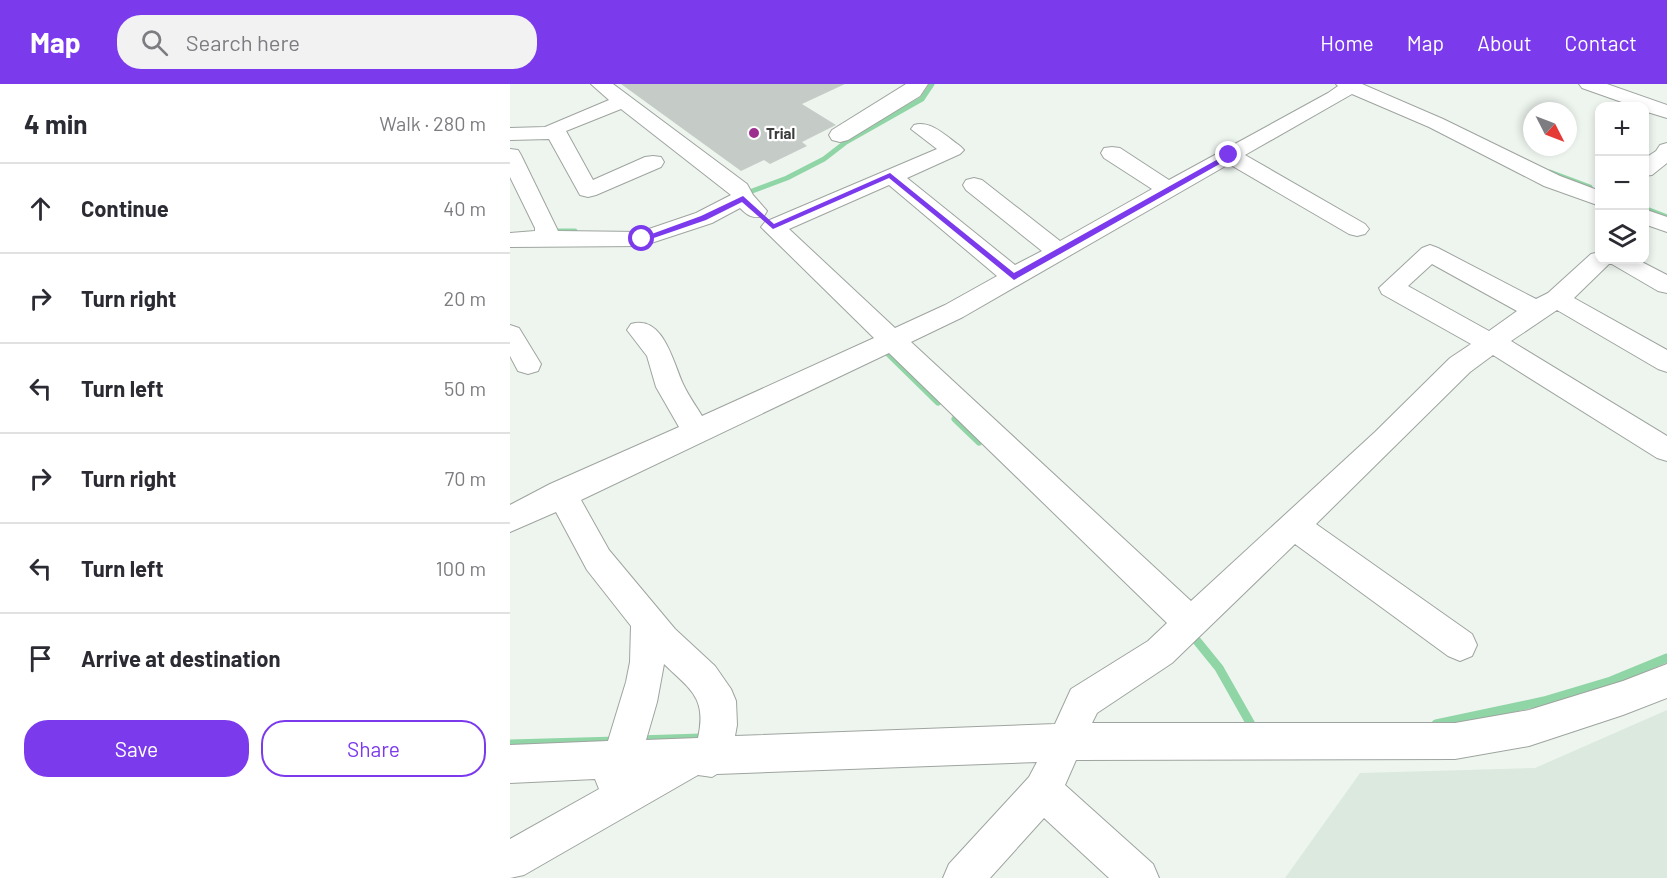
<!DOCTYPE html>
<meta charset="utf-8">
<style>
:root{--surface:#fff;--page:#f2f2f3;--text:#2b2b33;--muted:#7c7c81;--line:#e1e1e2;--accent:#7c3aed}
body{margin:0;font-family:Barlow,sans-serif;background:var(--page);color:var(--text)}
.controls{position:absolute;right:18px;top:18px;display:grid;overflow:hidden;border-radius:12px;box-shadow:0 3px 9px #0003}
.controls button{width:54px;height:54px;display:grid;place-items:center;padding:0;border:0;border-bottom:2px solid var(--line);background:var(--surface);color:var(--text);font:30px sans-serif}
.compass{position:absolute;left:1013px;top:18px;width:54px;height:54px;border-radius:50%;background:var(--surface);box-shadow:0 3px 9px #0003;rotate:132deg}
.stop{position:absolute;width:18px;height:18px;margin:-14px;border:4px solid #7c3aed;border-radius:50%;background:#fff}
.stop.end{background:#7c3aed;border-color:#fff;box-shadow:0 2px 6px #0008}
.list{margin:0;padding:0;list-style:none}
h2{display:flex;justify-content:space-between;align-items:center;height:78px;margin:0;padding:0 24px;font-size:26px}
h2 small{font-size:20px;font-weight:400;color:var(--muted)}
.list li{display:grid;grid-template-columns:39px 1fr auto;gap:18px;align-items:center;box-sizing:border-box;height:90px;padding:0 24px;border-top:2px solid var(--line)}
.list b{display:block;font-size:22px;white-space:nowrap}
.list em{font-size:20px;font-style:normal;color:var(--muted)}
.actions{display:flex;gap:12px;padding:18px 24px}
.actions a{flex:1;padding:14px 0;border:2px solid var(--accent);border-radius:24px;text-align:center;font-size:21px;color:var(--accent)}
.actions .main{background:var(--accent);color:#fff}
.icon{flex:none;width:33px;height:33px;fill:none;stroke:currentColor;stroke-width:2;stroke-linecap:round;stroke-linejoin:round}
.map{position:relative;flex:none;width:1157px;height:794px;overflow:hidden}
header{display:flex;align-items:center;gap:36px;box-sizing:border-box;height:84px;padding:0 30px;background:var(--accent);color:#fff}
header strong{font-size:28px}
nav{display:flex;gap:33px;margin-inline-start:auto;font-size:21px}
.search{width:420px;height:54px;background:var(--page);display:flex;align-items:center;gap:15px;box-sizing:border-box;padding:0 21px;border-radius:24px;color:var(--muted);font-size:22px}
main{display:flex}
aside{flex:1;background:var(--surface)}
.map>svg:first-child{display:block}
.built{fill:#dce9df}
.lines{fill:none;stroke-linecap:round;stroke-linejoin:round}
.stream-far2{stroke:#90d5a5;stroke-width:5}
.stream-far1{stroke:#90d5a5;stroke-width:7}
.stream{stroke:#90d5a5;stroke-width:9}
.building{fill:#c5ccc7}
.minor-casing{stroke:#9ea49f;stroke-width:2}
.tertiary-casing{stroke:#9ea49f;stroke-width:2}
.minor{fill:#fff;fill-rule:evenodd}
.tertiary{fill:#fff;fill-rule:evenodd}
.route{fill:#7c3aed}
.poi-dot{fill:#9d308f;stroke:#fff;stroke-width:2}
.labels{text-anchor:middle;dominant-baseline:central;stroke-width:4.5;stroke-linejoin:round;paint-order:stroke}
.far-poi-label{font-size:15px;font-weight:bold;fill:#3a3d3b;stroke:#fff;text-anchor:start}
</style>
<header>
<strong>Map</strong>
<div class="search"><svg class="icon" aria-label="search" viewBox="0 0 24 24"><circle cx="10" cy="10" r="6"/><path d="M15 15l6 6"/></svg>Search here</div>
<nav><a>Home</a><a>Map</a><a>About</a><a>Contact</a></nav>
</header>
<main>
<aside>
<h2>4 min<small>Walk · 280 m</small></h2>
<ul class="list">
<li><svg class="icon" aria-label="ahead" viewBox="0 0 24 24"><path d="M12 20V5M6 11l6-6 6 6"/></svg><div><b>Continue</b></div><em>40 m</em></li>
<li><svg class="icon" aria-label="right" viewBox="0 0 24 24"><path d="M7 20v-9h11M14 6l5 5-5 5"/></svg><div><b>Turn right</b></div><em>20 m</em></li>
<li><svg class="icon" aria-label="left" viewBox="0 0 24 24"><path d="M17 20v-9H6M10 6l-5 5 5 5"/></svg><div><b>Turn left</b></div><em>50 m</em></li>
<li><svg class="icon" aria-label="right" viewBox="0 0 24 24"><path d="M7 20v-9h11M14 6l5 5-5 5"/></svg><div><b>Turn right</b></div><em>70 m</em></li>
<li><svg class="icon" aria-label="left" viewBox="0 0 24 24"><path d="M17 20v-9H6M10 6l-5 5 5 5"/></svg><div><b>Turn left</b></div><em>100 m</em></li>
<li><svg class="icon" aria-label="arrive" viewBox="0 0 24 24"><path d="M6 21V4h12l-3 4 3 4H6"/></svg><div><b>Arrive at destination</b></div></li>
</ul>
<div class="actions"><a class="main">Save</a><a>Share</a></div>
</aside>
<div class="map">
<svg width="1157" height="794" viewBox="0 0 1157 794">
<rect width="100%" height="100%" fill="#eef5ef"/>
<path class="built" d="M1157,626V794H775L850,689L1025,684Z"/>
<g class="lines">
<g class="stream-far2">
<path d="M1040,88L1080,103"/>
<path d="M234,110L277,94L314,75L336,58L412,15L422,0"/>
<path d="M1134,124L1157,133"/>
<path d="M38,147H65"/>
</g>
<g class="stream-far1">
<path d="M370,270L376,267L428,318"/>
<path d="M445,335L469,358"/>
</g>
<g class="stream">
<path d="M683,552L709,584L743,644"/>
<path d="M926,640L1034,617L1101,597L1157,574"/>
<path d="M128,656L191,654"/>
<path d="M0,660L107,657"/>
</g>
</g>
<path class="building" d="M111,0H335L292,20L326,41L292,58L297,62L260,80L254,76L231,87Z"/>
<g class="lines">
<g class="minor-casing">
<g id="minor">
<path d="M81,0H103L237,100L243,111L257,127L254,132C243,135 238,132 230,124L202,139L132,162L0,163V149L25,147V144L0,93V65L8,66L11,71L48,147L130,148L186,129L221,111L111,25L56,47L83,96L135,73L143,72L151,73L154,78L151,83L86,111L78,113L70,111L39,55L0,56V44L35,43L99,16Z"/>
<path d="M826,0H852L933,35L1050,92L1090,107V122L1034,102L919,43L842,10L735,71L855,140L859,145L855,150L847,152L839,150L719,80L453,233L401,258L681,517L865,348L940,274L961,260L872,210L869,204L912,164L920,161L928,164L1026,215L1038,209L1081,170L1090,168V176H1128L1157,191V209L1148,207L1100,179L1064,214L1157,266V288L1148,285L1047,226L1001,257L1157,352V377L1147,374L983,271L960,288L806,440L962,550L967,561L962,572L950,577L938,572L785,460L662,579L587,629L582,639H945L1019,626L1113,597L1157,580V614L1113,631L1019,662L945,675L566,676L555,701L643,780L649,794H599L534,734L480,794H433L439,780L519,693L527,678L207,690L202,693L188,691L14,791L0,794V755L89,705L85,695L0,699V661L98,657L116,598L120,578L121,542L77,486L46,428L0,448V421L40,400L169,343L146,303L137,272L117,246L121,240C153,230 163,278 173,300C178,311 186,322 192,332L364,254L251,143L255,138L427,65L401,45L404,41C421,36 437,53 450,62L454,66L450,70L397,94L505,181L532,167L456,106L453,101L456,96L464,94L472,96L550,157L642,105L594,74L591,69L594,64L602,63L610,64L659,96L818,9L828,2ZM379,101L487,192L435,221L385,244L279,145ZM922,180L1007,227L979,247L898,202ZM379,269L657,539L638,557L561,605L545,640L225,652L227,641L226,617L221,605L205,582L165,545L99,466L71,416ZM154,580C181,606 197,614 188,654L136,656L147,618Z"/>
<path d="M1069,0H1097L1157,21V34L1134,27V22H1123L1072,4Z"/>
<path d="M1157,59V79L1142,91L1134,92V75L1146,67L1150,61Z"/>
<path d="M1134,125L1157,133V148L1134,140Z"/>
<path d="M0,241L9,244L31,280L28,287L18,290L8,287L0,272Z"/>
</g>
</g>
<g class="tertiary-casing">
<path id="tertiary" d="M396,0H418L410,12L338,56L330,58L322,56L319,51L322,46Z"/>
</g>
<use href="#minor" class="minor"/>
<use href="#tertiary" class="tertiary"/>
</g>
<path class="route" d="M719,69L722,73L504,196L379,94L263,145L232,118L196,136L135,157L128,155L191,132L233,112L264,140L380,89L504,189Z"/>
<circle class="poi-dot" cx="244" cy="49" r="6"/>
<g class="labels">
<g class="far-poi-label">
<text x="256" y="49">Trial</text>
</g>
</g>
</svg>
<div class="controls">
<button>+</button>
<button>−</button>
<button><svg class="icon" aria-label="layers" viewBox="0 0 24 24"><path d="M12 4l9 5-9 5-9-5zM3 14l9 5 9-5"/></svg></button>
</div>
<svg class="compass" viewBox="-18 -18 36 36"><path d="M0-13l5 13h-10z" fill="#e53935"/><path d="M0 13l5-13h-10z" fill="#7c7c81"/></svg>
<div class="stop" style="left:132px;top:155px"></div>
<div class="stop end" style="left:719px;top:71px"></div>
</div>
</main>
